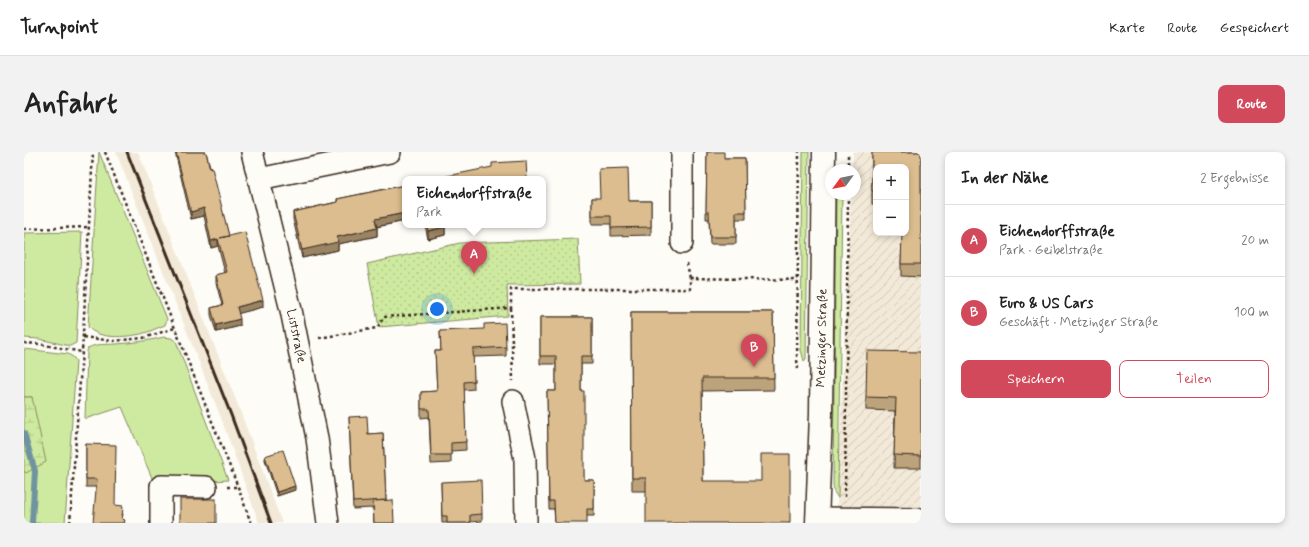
<!DOCTYPE html>
<html lang="de">
<meta charset="utf-8">
<style>
:root{--surface:#fff;--page:#f2f2f2;--text:#222;--muted:#767676;--line:#e0e0e0;--accent:#d1495b}
body{margin:0;font-family:Mynerve,sans-serif;background:var(--page);color:var(--text)}
.controls{position:absolute;right:12px;top:12px;display:grid;overflow:hidden;border-radius:8px;box-shadow:0 2px 6px #0003}
.controls button{width:36px;height:36px;display:grid;place-items:center;padding:0;border:0;border-bottom:1px solid var(--line);background:var(--surface);color:var(--text);font:20px sans-serif}
.compass{position:absolute;left:801px;top:12px;width:36px;height:36px;border-radius:50%;background:var(--surface);box-shadow:0 2px 6px #0003;rotate:237deg}
.you{position:absolute;left:413px;top:157px;width:14px;height:14px;margin:-10px;border:3px solid #fff;border-radius:50%;background:#1a73e8;box-shadow:0 0 0 6px #1a73e833}
.badge{display:grid;place-items:center;width:26px;height:26px;border-radius:50%;background:var(--accent);color:#fff;font-size:13px;font-weight:700}
.pin{position:absolute;translate:-50% -33px;filter:drop-shadow(0 1px 2px #0008)}
.pin::after{content:'';position:absolute;top:21px;width:14px;height:12px;background:inherit;clip-path:polygon(0 0,100% 0,50% 100%)}
.popup{position:absolute;left:378px;top:24px;width:144px;height:52px;box-sizing:border-box;display:grid;place-content:center;border-radius:8px;background:var(--surface);filter:drop-shadow(0 1px 3px #0005);font-size:13px;white-space:nowrap;color:var(--muted)}
.popup b{font-size:15px;color:var(--text)}
.popup::after{content:'';position:absolute;left:50%;top:100%;margin-left:-8px;border:8px solid transparent;border-top-color:var(--surface)}
.list{margin:0;padding:0;list-style:none}
h2{display:flex;justify-content:space-between;align-items:center;height:52px;margin:0;padding:0 16px;font-size:17px}
h2 small{font-size:13px;font-weight:400;color:var(--muted)}
.list li{display:grid;grid-template-columns:26px 1fr auto;gap:12px;align-items:center;box-sizing:border-box;height:72px;padding:0 16px;border-top:1px solid var(--line)}
.list b{display:block;font-size:15px;white-space:nowrap}
.list p{margin:0;font-size:13px;white-space:nowrap;color:var(--muted)}
.list em{font-size:13px;font-style:normal;color:var(--muted)}
.actions{display:flex;gap:8px;padding:12px 16px}
.actions a{flex:1;padding:9px 0;border:1px solid var(--accent);border-radius:8px;text-align:center;font-size:14px;color:var(--accent)}
.actions .main{background:var(--accent);color:#fff}
.map{position:relative;flex:none;width:897px;height:371px;overflow:hidden;border-radius:8px}
header{display:flex;align-items:center;gap:24px;box-sizing:border-box;height:56px;padding:0 20px;background:var(--surface);border-bottom:1px solid var(--line)}
header strong{font-size:19px}
nav{display:flex;gap:22px;margin-inline-start:auto;font-size:14px}
.intro{display:flex;align-items:center;justify-content:space-between;box-sizing:border-box;height:96px;padding:0 24px}
h1{margin:0;font-size:28px}
.button{padding:10px 18px;border-radius:8px;background:var(--accent);color:#fff;font-size:14px;font-weight:700}
main{display:flex;gap:24px;padding:0 24px}
aside{flex:1;background:var(--surface);border-radius:8px;box-shadow:0 2px 6px #0003}
.map>svg:first-child{display:block}
.built{fill:#f3e9d8}
.industrial{fill:url(#industrial-furrows);fill-rule:evenodd}
.grass{fill:#ceeaa0;stroke:#848a5f}
.wetland{fill:url(#wetland-marsh);stroke:#848a5f}
.park{fill:url(#park-dots);stroke:#848a5f}
.lines{fill:none;stroke-linecap:round;stroke-linejoin:round}
.stream{stroke:#70949f;stroke-width:6}
.minor-casing{stroke:#3b2a1e;stroke-width:24}
.tertiary-casing{stroke:#3b2a1e;stroke-width:25}
.path{stroke:#3b2a1e;stroke-width:2.5;stroke-dasharray:3 3;stroke-linecap:butt}
.minor{stroke:#fdfcf7;stroke-width:21}
.tertiary{stroke:#fdfcf7;stroke-width:22}
.rail{stroke:#3b2a1e;stroke-width:3}
.wall{fill:#bca37b;stroke:#3b2a1e}
.shaded-wall{fill:#998464;stroke:#3b2a1e}
.building{fill:#dbbd8f;stroke:#3b2a1e}
.labels{text-anchor:middle;dominant-baseline:central;stroke-width:4;stroke-linejoin:round;paint-order:stroke}
.street-label{font-size:13px;fill:#3b2a1e;stroke:#fdfcf7}
</style>
<header>
<strong>Turnpoint</strong>
<nav><a>Karte</a><a>Route</a><a>Gespeichert</a></nav>
</header>
<div class="intro"><h1>Anfahrt</h1><a class="button">Route</a></div>
<main>
<div class="map">
<svg width="897" height="371" viewBox="0 0 897 371">
<defs>
<pattern id="industrial-furrows" width="10" height="10" patternUnits="userSpaceOnUse"><rect width="10" height="10" fill="#f3e9d8"/><path d="M-1 1l2-2M0 10L10 0M9 11l2-2" fill="none" stroke="#d1c8b9"/></pattern>
<pattern id="wetland-marsh" width="20" height="14" patternUnits="userSpaceOnUse"><rect width="20" height="14" fill="#ceeaa0"/><path d="M1 5h8M5 5V1M11 12h8M15 12V8" fill="none" stroke="#b2c989"/></pattern>
<pattern id="park-dots" width="8" height="8" patternUnits="userSpaceOnUse"><rect width="8" height="8" fill="#ceeaa0"/><path d="M2 2h.1M6 6h.1" fill="none" stroke="#b2c989" stroke-width="1.8" stroke-linecap="round"/></pattern>
</defs>
<rect width="100%" height="100%" fill="#fdfcf7"/>
<filter id="ink" filterUnits="userSpaceOnUse"><feTurbulence type="fractalNoise" baseFrequency=".025" numOctaves="2"/><feDisplacementMap in="SourceGraphic" scale="8" xChannelSelector="R" yChannelSelector="G"/><feConvolveMatrix kernelMatrix="1 2 1 2 8 2 1 2 1" color-interpolation-filters="sRGB"/></filter>
<g filter="url(#ink)">
<path class="built" d="M92,0H114L215,256L258,371H235L197,266Z"/>
<path class="industrial" d="M829,0H897V371H812L827,42H831V18H828ZM852,15H882V81H852Z"/>
<g class="grass">
<path d="M75,0L143,167L141,173C133,176 125,180 117,182C102,185 75,188 64,175Z"/>
<path d="M779,0H785L782,207L780,209L777,198Z"/>
<path d="M812,42H818L814,346L810,340L809,332Z"/>
<path d="M58,80L52,191L46,194L15,187L0,186V81Z"/>
<path d="M140,185L147,186L152,189L204,328L131,333L98,255L61,267L63,199L64,196C73,191 82,193 92,192C108,191 124,189 140,185Z"/>
<path d="M0,197L44,202L49,205L52,209L41,371H0V319L2,321L8,245H0Z"/>
</g>
<path class="wetland" d="M0,245H8L22,310L2,321L0,319Z"/>
<path class="park" d="M554,87L556,132L483,133L484,164L355,175L343,112L436,91Z"/>
<g class="lines">
<path class="stream" d="M0,281L11,319L8,371"/>
<g class="minor-casing">
<g id="minor">
<path d="M228,0L267,158L293,286L304,371"/>
<path d="M658,0V91"/>
<path d="M235,27L366,0"/>
<path d="M489,249L501,307L502,371"/>
<path d="M793,366L897,367"/>
<path d="M137,371V334L182,335"/>
</g>
</g>
<g class="tertiary-casing">
<path id="tertiary" d="M793,371L797,261L800,0"/>
</g>
<g class="path">
<path d="M81,0L214,335L227,371"/>
<path d="M824,18V0"/>
<path d="M0,77L64,75"/>
<path d="M663,111L666,126"/>
<path d="M487,156L489,229"/>
<path d="M59,185L89,189L119,186L151,176"/>
<path d="M295,186L353,176L360,165L487,156V137H666V126L774,128"/>
<path d="M0,191L15,192L58,200"/>
<path d="M774,217L773,208L775,0"/>
<path d="M203,335H214"/>
<path d="M821,345L824,42"/>
<path d="M46,371L58,200L69,0"/>
</g>
<use href="#minor" class="minor"/>
<use href="#tertiary" class="tertiary"/>
<path class="rail" d="M103,0L207,263L247,371"/>
</g>
<g class="wall">
<path d="M151,0H182L205,84L239,155L214,161L216,174L192,180L187,163V156L198,153L192,131V123L201,121L194,94L187,96L180,64L167,67Z"/>
<path d="M683,0L700,6H721L722,67H712V92H686L685,67H682Z"/>
<path d="M848,0H897V125L877,124V112L882,15H852V52H848Z"/>
<path d="M381,33V69L353,75V84L314,92V98L278,106L269,67V60L313,50V47Z"/>
<path d="M568,46L605,49H627V83L587,84V72H568Z"/>
<path d="M401,73H421V83L404,87Z"/>
<path d="M607,160H749L750,238L678,239L679,329L766,371L622,339H608Z"/>
<path d="M516,165H568V212H557V239L560,328H570V364H563L531,371L530,357H525L523,239H532V212H516Z"/>
<path d="M416,179L482,195V204L449,205L450,237L440,238L442,298L427,299V311L407,312L405,265L397,266V240L413,239L411,199H417Z"/>
<path d="M897,200V316H870L871,259L842,258V245Z"/>
<path d="M325,265L344,282L359,281L362,348L370,371H350L349,356L329,357Z"/>
<path d="M62,292L91,353L99,362L98,367L101,371L72,335H62Z"/>
<path d="M241,304L271,338L253,344L241,308Z"/>
<path d="M417,330L458,362V369L446,370V371H418Z"/>
</g>
<g class="shaded-wall">
<path d="M180,56V64L167,67V60Z"/>
<path d="M381,61V69L351,75V67Z"/>
<path d="M421,75V83L404,87V79Z"/>
<path d="M353,76V84L314,92V98L278,106V98L313,85Z"/>
<path d="M194,87V94L187,96V89Z"/>
<path d="M239,148V155L213,162V155Z"/>
<path d="M216,167V174L192,180V173Z"/>
<path d="M271,334V338L253,344V340Z"/>
</g>
<g class="building">
<path d="M152,0H182L186,17L188,16L205,84L196,86L221,80L239,148L213,155L216,167L192,173L187,156L199,153L192,123L203,120L194,87L187,89L180,56L167,60Z"/>
<path d="M683,0H700V6H721L722,60H712V85H686L685,60H682Z"/>
<path d="M848,0H897V112H877L878,81H882V15H852V39H848Z"/>
<path d="M502,9L503,27H409L468,15V11Z"/>
<path d="M604,16L605,49H627V75L587,76V64H568V46H576L575,17Z"/>
<path d="M381,33V61L351,67L353,76L313,85L314,90L278,98L269,60L314,50L313,47Z"/>
<path d="M403,73H421V75L404,79Z"/>
<path d="M607,160H749L750,226H678L679,329H737V302H766V371H622V326H608Z"/>
<path d="M516,165H568V204H557V239H560V328H570V357H563V371H531L530,349H525L523,239H532V204H516Z"/>
<path d="M481,171L482,195L449,197L450,229L440,230L442,290L427,291V303H407L405,257H397V240L413,239L411,199H417L416,179L460,177V172Z"/>
<path d="M843,199L897,200V304L870,303L872,246L842,245Z"/>
<path d="M343,264L344,282L359,281L362,348L329,350L325,265Z"/>
<path d="M62,292L92,293L91,353L99,354L98,367L101,368L100,371H69L73,327H62Z"/>
<path d="M259,298L271,334L253,340L241,304Z"/>
<path d="M457,328L458,362L446,363V371H423V364H418L417,330Z"/>
<rect x="156" y="347" width="36" height="24"/>
<path d="M369,348L370,371H350L349,349Z"/>
</g>
</g>
<g class="labels">
<g class="street-label">
<text transform="translate(272 184) rotate(78)">Liststraße</text>
<text transform="translate(798 186) rotate(-89)">Metzinger Straße</text>
</g>
</g>
</svg>
<div class="controls">
<button>+</button>
<button>−</button>
</div>
<svg class="compass" viewBox="-18 -18 36 36"><path d="M0-13l5 13h-10z" fill="#e53935"/><path d="M0 13l5-13h-10z" fill="#767676"/></svg>
<div class="you"></div>
<div class="pin badge" style="left:450px;top:122px">A</div>
<div class="popup"><b>Eichendorffstraße</b>Park</div>
<div class="pin badge" style="left:730px;top:215px">B</div>
</div>
<aside>
<h2>In der Nähe<small>2 Ergebnisse</small></h2>
<ul class="list">
<li><span class="badge">A</span><div><b>Eichendorffstraße</b><p>Park · Geibelstraße</p></div><em>20 m</em></li>
<li><span class="badge">B</span><div><b>Euro &amp; US Cars</b><p>Geschäft · Metzinger Straße</p></div><em>100 m</em></li>
</ul>
<div class="actions"><a class="main">Speichern</a><a>Teilen</a></div>
</aside>
</main>
